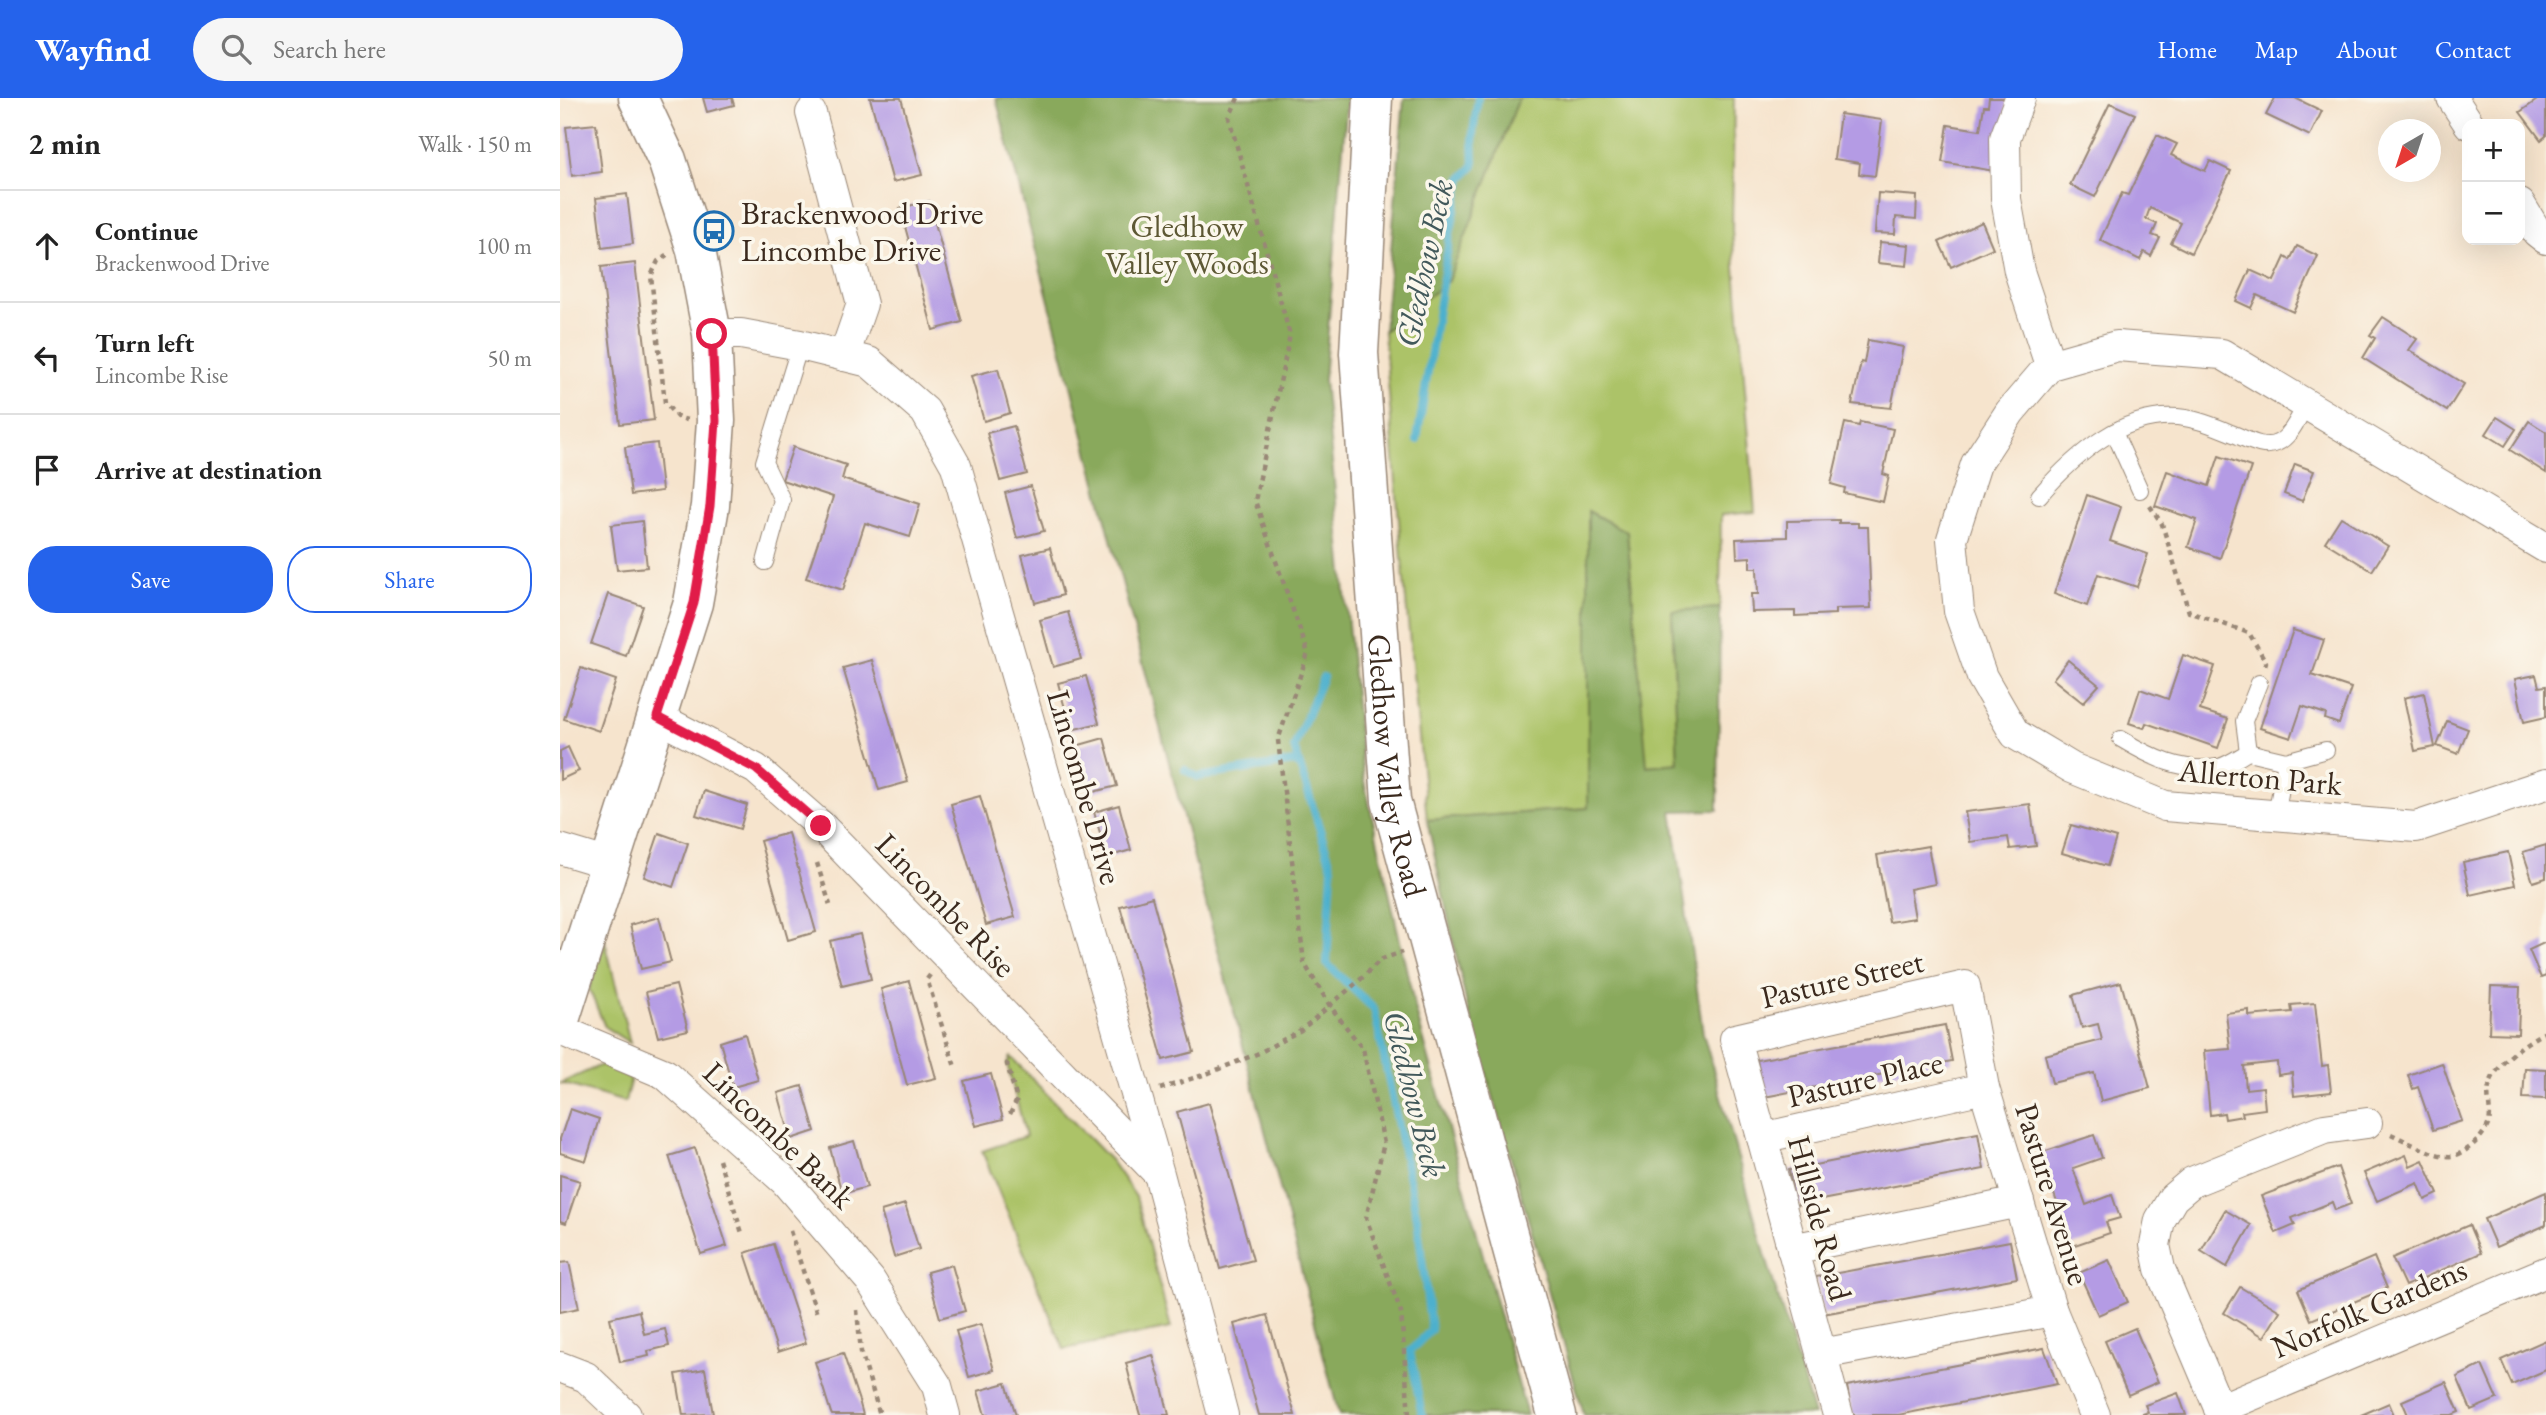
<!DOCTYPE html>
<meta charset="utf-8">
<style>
:root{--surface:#fff;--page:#f6f6f6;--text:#222;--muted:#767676;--line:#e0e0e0;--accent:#2563eb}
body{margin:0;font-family:"EB Garamond",serif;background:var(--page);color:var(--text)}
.controls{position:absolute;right:21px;top:21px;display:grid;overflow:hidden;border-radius:14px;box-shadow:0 7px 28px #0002}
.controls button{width:63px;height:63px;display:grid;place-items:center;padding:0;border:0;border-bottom:2px solid var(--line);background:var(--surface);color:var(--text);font:35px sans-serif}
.compass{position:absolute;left:1818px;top:21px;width:63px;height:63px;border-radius:50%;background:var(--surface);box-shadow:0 7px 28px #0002;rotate:219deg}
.stop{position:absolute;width:21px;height:21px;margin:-16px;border:5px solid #e11d48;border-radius:50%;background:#fff}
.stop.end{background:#e11d48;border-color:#fff;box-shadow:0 2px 7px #0008}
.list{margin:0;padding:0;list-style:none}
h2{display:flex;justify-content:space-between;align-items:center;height:91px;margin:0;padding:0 28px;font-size:30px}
h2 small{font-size:23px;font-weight:400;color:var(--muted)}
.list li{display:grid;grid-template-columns:46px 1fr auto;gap:21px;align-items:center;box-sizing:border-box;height:112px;padding:0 28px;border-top:2px solid var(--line)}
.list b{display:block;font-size:26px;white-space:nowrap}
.list p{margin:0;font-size:23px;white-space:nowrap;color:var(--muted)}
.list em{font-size:23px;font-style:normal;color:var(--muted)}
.actions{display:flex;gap:14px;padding:21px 28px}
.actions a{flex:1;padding:16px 0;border:2px solid var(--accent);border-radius:28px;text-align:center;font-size:24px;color:var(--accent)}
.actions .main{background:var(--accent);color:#fff}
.icon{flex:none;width:38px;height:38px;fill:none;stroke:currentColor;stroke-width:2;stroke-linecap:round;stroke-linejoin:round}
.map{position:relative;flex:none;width:1986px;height:1317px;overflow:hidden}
header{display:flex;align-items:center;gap:42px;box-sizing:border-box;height:98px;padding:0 35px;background:var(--accent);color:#fff}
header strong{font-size:33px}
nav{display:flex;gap:38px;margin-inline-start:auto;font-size:24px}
.search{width:490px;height:63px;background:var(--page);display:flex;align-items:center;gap:18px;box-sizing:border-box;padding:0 24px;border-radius:38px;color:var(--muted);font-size:26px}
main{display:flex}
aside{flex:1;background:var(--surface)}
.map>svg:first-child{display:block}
.green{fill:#acc368;stroke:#747643;stroke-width:2}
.forest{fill:#89a95c;stroke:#626a3d;stroke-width:2}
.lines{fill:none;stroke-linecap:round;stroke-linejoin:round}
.stream{stroke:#4eb0cd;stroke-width:8}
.building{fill:#b49be4}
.lane-casing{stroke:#988776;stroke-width:18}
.street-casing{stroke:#988776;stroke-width:32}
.secondary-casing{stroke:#988776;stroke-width:41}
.path{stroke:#988776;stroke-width:4.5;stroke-dasharray:5 5;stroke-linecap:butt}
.lane{stroke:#fff;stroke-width:16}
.street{stroke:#fff;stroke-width:30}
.secondary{stroke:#fff;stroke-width:38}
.route{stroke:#e11d48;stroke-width:9}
.labels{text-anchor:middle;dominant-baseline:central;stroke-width:7;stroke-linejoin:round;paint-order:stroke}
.poi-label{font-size:32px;fill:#3b2a1e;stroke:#fbf7ec;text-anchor:start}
.park-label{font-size:32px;fill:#5d5834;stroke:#fbf7ec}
.street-label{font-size:32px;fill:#3b2a1e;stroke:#fbf7ec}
.water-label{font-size:33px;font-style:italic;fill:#42595b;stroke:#fbf7ec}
</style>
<header>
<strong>Wayfind</strong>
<div class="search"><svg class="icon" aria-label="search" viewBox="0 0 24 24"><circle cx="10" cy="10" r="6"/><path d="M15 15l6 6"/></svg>Search here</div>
<nav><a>Home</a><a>Map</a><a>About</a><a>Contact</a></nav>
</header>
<main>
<aside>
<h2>2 min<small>Walk · 150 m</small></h2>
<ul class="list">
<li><svg class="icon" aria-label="ahead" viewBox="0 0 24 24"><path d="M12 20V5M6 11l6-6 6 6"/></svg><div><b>Continue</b><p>Brackenwood Drive</p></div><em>100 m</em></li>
<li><svg class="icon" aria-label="left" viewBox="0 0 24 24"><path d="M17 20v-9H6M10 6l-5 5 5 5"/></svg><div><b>Turn left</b><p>Lincombe Rise</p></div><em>50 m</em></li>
<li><svg class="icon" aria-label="arrive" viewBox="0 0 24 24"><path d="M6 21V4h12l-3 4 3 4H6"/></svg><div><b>Arrive at destination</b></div></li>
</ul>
<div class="actions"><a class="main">Save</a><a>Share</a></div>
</aside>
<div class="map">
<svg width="1986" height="1317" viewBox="0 0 1986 1317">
<rect width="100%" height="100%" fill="#fbf7ec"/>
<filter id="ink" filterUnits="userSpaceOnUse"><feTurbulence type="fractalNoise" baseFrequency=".0143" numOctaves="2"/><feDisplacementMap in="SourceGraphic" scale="14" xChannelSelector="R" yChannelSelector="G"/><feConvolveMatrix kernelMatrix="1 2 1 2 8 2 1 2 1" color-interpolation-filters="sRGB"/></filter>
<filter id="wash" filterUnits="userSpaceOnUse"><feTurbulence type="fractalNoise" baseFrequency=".00686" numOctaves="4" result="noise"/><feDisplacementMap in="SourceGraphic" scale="28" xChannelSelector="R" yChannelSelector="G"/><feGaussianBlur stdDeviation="1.57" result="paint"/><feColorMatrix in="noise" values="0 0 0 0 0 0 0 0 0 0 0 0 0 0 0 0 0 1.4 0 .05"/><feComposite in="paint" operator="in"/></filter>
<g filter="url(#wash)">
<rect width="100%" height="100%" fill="#f6e4cd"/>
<g class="green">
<path d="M959,0H1174L1172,132L1195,414L1161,417L1160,510L1112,513L1118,665L1086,668L1067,434L1028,413V710L867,722L842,461L824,233L888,183Z"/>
<path d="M45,843L70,945L45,929L29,891Z"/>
<path d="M451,959L551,1063L576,1099L611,1230L504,1251L422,1053L466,1038L447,966Z"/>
<path d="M41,967L71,980L65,1004L1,985Z"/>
</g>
<g class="forest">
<path d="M436,0H787L764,282L803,678L855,910L967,1317H779Z"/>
<path d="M844,0H959L888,183L824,233Z"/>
<path d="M1028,413L1067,434L1087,668L1118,665L1112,513L1160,510L1158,712L1112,713L1143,935L1207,1163L1254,1317H1024L906,903L867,722L1028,710Z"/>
</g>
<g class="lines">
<g class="stream">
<path d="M857,342L890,136L902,80L914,68L913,35L918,0"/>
<path d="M763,579L734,649L772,770L767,866L814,911L857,1120L871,1232L850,1253L862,1317"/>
<path d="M625,672L638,679L734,664L740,669"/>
</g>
</g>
<g id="blocks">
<g class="building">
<path d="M143,0H172L174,7L147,14Z"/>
<path d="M310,0H341L362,77L333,84Z"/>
<path d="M1429,0H1447L1440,74L1382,64L1388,27L1420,32L1424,8H1428Z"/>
<path d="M1715,0H1735L1762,13L1750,38L1706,17Z"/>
<path d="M1980,0H1986V38L1981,42L1960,14Z"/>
<path d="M1550,5L1575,16L1535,99L1510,87Z"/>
<path d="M1280,16L1322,22L1315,78L1299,76L1300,65L1274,61Z"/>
<path d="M36,26L42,74L12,78L6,29Z"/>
<path d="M1597,37L1617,46L1611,57L1645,73L1650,63L1671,73L1631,155L1611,145L1621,125L1590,110L1586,121L1597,126L1592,137L1600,140L1591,158L1584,154L1580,162L1540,142L1562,95L1568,97Z"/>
<path d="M1318,95L1357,98L1356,121L1336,119L1335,136L1315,135Z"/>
<path d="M67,96L73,146L42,150L36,100Z"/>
<path d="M369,103L402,224L373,232L340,110Z"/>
<path d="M1422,124L1433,150L1391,169L1379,144Z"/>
<path d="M1320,144L1349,147L1347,168L1318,165Z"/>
<path d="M1737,148L1758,158L1733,214L1697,197L1691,210L1676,203L1690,172L1714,183L1725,159L1730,162Z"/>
<path d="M75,165L94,322L60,326L41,169Z"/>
<path d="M1823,219L1857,241L1849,252L1904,286L1887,313L1803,260L1815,240L1810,237Z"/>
<path d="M1308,242L1343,249L1331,310L1292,306L1301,264L1304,265Z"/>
<path d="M438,271L450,315L424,323L411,278Z"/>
<path d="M1937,319L1956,331L1945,348L1926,336Z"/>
<path d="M1969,323L1986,334V375L1950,352Z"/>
<path d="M1300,324L1333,331L1323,376L1329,378L1323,404L1284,395L1285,390L1271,386L1285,325L1299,328Z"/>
<path d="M454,328L467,376L440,383L427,335Z"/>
<path d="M97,345L102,393L71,397L65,349Z"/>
<path d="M233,349L286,367L282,381L360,406L350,439L305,425L283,492L246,480L273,399L222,382Z"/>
<path d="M1659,358L1691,369L1660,460L1628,449L1637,422L1595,408L1607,373L1649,388Z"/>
<path d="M1735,366L1754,373L1742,403L1724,396Z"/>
<path d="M471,388L484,433L457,440L445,395Z"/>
<path d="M1527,397L1561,409L1550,443L1588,456L1577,489L1538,476L1527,508L1494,496Z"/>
<path d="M1781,419L1828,448L1812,473L1765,444Z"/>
<path d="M1279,422V425H1298V429H1308L1311,510L1275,511V516L1235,518V513L1192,514L1191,496H1198L1197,470H1190V459L1177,460L1176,441L1227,439V423Z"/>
<path d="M82,423L87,469L57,472L51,427Z"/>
<path d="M490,450L503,497L475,505L462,457Z"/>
<path d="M48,496L83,508L66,558L31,546Z"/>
<path d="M508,514L521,561L493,569L480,522Z"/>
<path d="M1733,532L1764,542L1752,577L1791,590L1779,626L1765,621L1766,616L1742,608L1731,640L1700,630Z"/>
<path d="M1623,557L1655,568L1640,612L1668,621L1658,650L1586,625L1584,630L1569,625L1580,591L1608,601Z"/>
<path d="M312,562L348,684L319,692L283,570Z"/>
<path d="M1508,562L1539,587L1523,605L1493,581Z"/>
<path d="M21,570L56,582L39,633L4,621Z"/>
<path d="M1976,577L1979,589L1986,588V619L1964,624L1955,581Z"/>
<path d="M526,578L539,625L511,632L498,585Z"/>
<path d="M1864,595L1875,649L1855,653L1844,600Z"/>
<path d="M1887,623L1908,631L1898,656L1877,648Z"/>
<path d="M544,640L557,688L529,695L516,648Z"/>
<path d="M8,649L19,673L0,682V653Z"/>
<path d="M144,693L187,707L180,731L136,717Z"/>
<path d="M420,698L455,819L426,827L391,706Z"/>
<path d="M1470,706L1476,748L1450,751L1448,739L1410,744L1405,714Z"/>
<path d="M559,707L571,752L547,759L534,714Z"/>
<path d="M1511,727L1556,740L1547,768L1502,755Z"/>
<path d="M99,735L128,745L113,789L84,779Z"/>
<path d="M228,735L256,834L228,842L200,743Z"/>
<path d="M1986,747V780L1973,784L1963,754Z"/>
<path d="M1368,748L1375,786L1350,791L1355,820L1329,824L1317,757Z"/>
<path d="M1948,754L1955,787L1910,797L1903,764Z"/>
<path d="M592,799L634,954L603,962L560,808Z"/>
<path d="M99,819L111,864L81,871L70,827Z"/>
<path d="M300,836L311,881L282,888L270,843Z"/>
<path d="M1986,844V878L1981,880L1969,852Z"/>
<path d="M349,883L376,980L347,987L321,891Z"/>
<path d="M1561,884L1590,990L1541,1003L1534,975L1492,985L1485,957L1542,942L1538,926L1522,930L1513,897Z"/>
<path d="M116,887L128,932L98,939L86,894Z"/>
<path d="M1931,888L1960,889L1958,936L1929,935Z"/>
<path d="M1755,905L1762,968L1768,967L1771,994L1734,998L1732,975L1718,977L1717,964L1684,968L1686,991L1703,989L1705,1011L1682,1014L1683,1018L1665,1021L1664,1015L1650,1017L1644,953L1670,951L1666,915L1689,912V918L1732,914L1731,907Z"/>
<path d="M1385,927L1392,963L1204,999L1197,962Z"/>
<path d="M185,936L198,982L173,989L160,944Z"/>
<path d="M1882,965L1902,1023L1873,1032L1858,989L1853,991L1848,977Z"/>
<path d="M1965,970L1986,971V1001L1963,1000Z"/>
<path d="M431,976L443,1021L416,1028L404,983Z"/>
<path d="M242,988L255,1033L231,1041L218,995Z"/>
<path d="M649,1005L693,1162L660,1171L617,1014Z"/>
<path d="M10,1011L39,1021L26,1063L0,1055V1041Z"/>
<path d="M1418,1035L1424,1071L1235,1107L1229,1072Z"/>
<path d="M1534,1037L1542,1060L1513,1070L1526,1107L1552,1097L1560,1120L1546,1124L1550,1135L1512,1148L1480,1055Z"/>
<path d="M294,1043L307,1089L282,1096L270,1050Z"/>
<path d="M135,1050L167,1148L141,1156L109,1058Z"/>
<path d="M1846,1057L1850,1068L1863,1062L1878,1096L1865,1102L1858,1085L1817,1103L1804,1075Z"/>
<path d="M1778,1069L1791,1106L1775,1112L1772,1104L1770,1105L1732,1120L1735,1127L1716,1135L1701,1098Z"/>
<path d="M0,1077L20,1083L6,1125L0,1123Z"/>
<path d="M1986,1094V1127L1936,1149L1924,1121Z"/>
<path d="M345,1106L359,1151L334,1159L321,1113Z"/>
<path d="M1665,1112L1691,1127L1667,1169L1641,1153Z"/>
<path d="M1909,1127L1921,1155L1845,1188L1832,1160Z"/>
<path d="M1450,1143L1457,1180L1263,1216L1256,1179Z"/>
<path d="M213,1146L246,1245L218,1254L185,1155Z"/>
<path d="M1814,1159L1827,1190L1751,1222L1738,1192Z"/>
<path d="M1549,1162L1568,1204L1538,1217L1519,1175Z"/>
<path d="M9,1164L19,1210L0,1214V1165Z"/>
<path d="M392,1167L405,1213L380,1220L367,1174Z"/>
<path d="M1680,1189L1720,1213L1704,1239L1664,1215Z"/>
<path d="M79,1213L84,1236L105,1231L109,1248L88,1253L89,1258L60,1264L50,1220Z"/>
<path d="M707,1217L735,1317H699L674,1226Z"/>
<path d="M421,1226L434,1272L409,1279L396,1233Z"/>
<path d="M1575,1230L1598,1284L1568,1297L1545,1243Z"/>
<path d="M1986,1242V1272L1952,1287L1941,1262Z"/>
<path d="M1484,1250L1497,1286L1338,1317H1292L1287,1288Z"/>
<path d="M283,1255L300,1306L303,1317H272L271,1315L255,1264Z"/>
<path d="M593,1257L600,1281L609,1317H580L572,1289L566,1265Z"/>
<path d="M1922,1267L1937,1301L1911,1312L1897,1279Z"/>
<path d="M145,1271L153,1316L123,1317L116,1276Z"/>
<path d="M1886,1284L1899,1314L1892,1317H1848L1842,1303Z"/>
<path d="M446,1285L456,1317H425L418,1293Z"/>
<path d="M1618,1295L1626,1317H1580L1588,1314L1585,1307Z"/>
<path d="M1829,1305L1834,1317H1801Z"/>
</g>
</g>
</g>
<g filter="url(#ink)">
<use href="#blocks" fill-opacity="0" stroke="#988776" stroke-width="2"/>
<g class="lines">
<g class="lane-casing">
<g id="lane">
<path d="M1554,334L1580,392"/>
<path d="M1479,398C1515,357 1565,311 1625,320C1640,322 1657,329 1671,335C1685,340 1703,352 1717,345C1731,339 1739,318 1746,307"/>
<path d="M205,464L222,402L204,364L240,247"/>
<path d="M1561,641C1591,659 1622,675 1659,669C1668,667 1679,659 1688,654L1726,663L1766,652"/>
<path d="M1688,654L1684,623L1699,585"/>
<path d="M1716,717L1726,663"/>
</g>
</g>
<g class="street-casing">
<g id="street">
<path d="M1460,0L1445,40L1446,101L1459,173L1490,267"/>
<path d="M1892,0L1909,26"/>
<path d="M251,15L302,206L284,258"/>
<path d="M1960,106L1977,134L1986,141"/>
<path d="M152,236H181L240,247L309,264L365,313L396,368L599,1076L663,1317"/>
<path d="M1986,450L1662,256L1557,248L1490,267L1450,314L1416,366L1392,441L1399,513L1422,579L1455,636L1512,670L1605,708L1856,729L1986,686"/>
<path d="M97,619L196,671L261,728L596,1073"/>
<path d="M0,751L50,766"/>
<path d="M0,932L105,976L225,1083L310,1182L377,1288L385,1317"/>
<path d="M1202,1040L1424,990"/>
<path d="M1232,1151L1459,1104"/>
<path d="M1261,1256L1492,1213"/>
<path d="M0,1269L26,1279L66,1317"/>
<path d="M1659,1311L1986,1174"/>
<path d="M1278,1317L1175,941L1405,888L1424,990L1492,1213L1535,1317"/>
<path d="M1662,1317L1600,1171L1595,1147L1600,1122L1613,1100L1632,1084L1764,1031L1807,1025"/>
</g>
</g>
<g class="secondary-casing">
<g id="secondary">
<path id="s1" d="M813,0L799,255L831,703L997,1317"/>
<path d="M0,922L133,505L150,408L156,323L152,236L136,152L107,62L78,0"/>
</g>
</g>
<g class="path">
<path d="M678,0L669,20L730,237L695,403L748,555L718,642L744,865L770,908L803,951L824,1045L806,1120L841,1214L849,1317"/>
<path d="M107,157L98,163L91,178L105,305L117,319L127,322"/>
<path d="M1590,408L1602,426L1629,514L1689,535L1706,564L1705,567"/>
<path d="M257,765L270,807"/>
<path d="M370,877L367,881L395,969"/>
<path d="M600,991L649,975L699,955L741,932L800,882L820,862L842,854"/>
<path d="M450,1016L457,1002L447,966L450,961"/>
<path d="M1831,1036C1846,1043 1876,1060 1892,1058C1906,1056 1923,1039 1928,1027C1933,1016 1926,1001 1929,989C1933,968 1967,942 1986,934"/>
<path d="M159,1062L182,1135"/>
<path d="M230,1133L257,1216"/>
<path d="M297,1212L301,1254L320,1317"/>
</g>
<use href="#lane" class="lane"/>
<use href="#street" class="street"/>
<use href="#secondary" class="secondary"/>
</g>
</g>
<g class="lines" filter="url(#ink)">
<path class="route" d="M152,236L156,323L150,408L134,505L97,619L196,671L261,728"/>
</g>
<defs>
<g id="bus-ring" transform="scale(2.0125)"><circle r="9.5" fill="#fbf7ec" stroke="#1f6fb2" stroke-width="1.5"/><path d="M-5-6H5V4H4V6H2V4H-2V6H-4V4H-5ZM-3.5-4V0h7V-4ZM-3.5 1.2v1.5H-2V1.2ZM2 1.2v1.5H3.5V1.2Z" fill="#1f6fb2"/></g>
</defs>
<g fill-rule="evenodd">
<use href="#bus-ring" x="154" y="133"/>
</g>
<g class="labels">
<g class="poi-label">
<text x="181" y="115">Brackenwood Drive<tspan x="181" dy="37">Lincombe Drive</tspan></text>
</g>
<g class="park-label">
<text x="627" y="128">Gledhow<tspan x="627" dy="37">Valley Woods</tspan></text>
</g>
<g class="street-label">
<text stroke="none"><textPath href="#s1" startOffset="670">Gledhow Valley Road</textPath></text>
<text transform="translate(1700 679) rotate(5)">Allerton Park</text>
<text transform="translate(525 689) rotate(74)">Lincombe Drive</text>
<text transform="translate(386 807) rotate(46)">Lincombe Rise</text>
<text transform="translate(1282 881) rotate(-13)">Pasture Street</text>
<text transform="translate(1305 981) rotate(-13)">Pasture Place</text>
<text transform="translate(219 1037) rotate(44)">Lincombe Bank</text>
<text transform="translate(1493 1096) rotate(73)">Pasture Avenue</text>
<text transform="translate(1260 1120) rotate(75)">Hillside Road</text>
<text transform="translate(1809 1210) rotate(-23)">Norfolk Gardens</text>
</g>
<g class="water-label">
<text transform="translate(864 165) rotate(-78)">Gledhow Beck</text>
<text transform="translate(855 996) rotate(76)">Gledhow Beck</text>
</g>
</g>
</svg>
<div class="controls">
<button>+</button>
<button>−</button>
</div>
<svg class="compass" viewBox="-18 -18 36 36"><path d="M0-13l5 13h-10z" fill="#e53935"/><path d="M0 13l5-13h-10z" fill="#767676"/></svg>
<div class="stop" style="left:152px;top:236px"></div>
<div class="stop end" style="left:261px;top:728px"></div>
</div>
</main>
